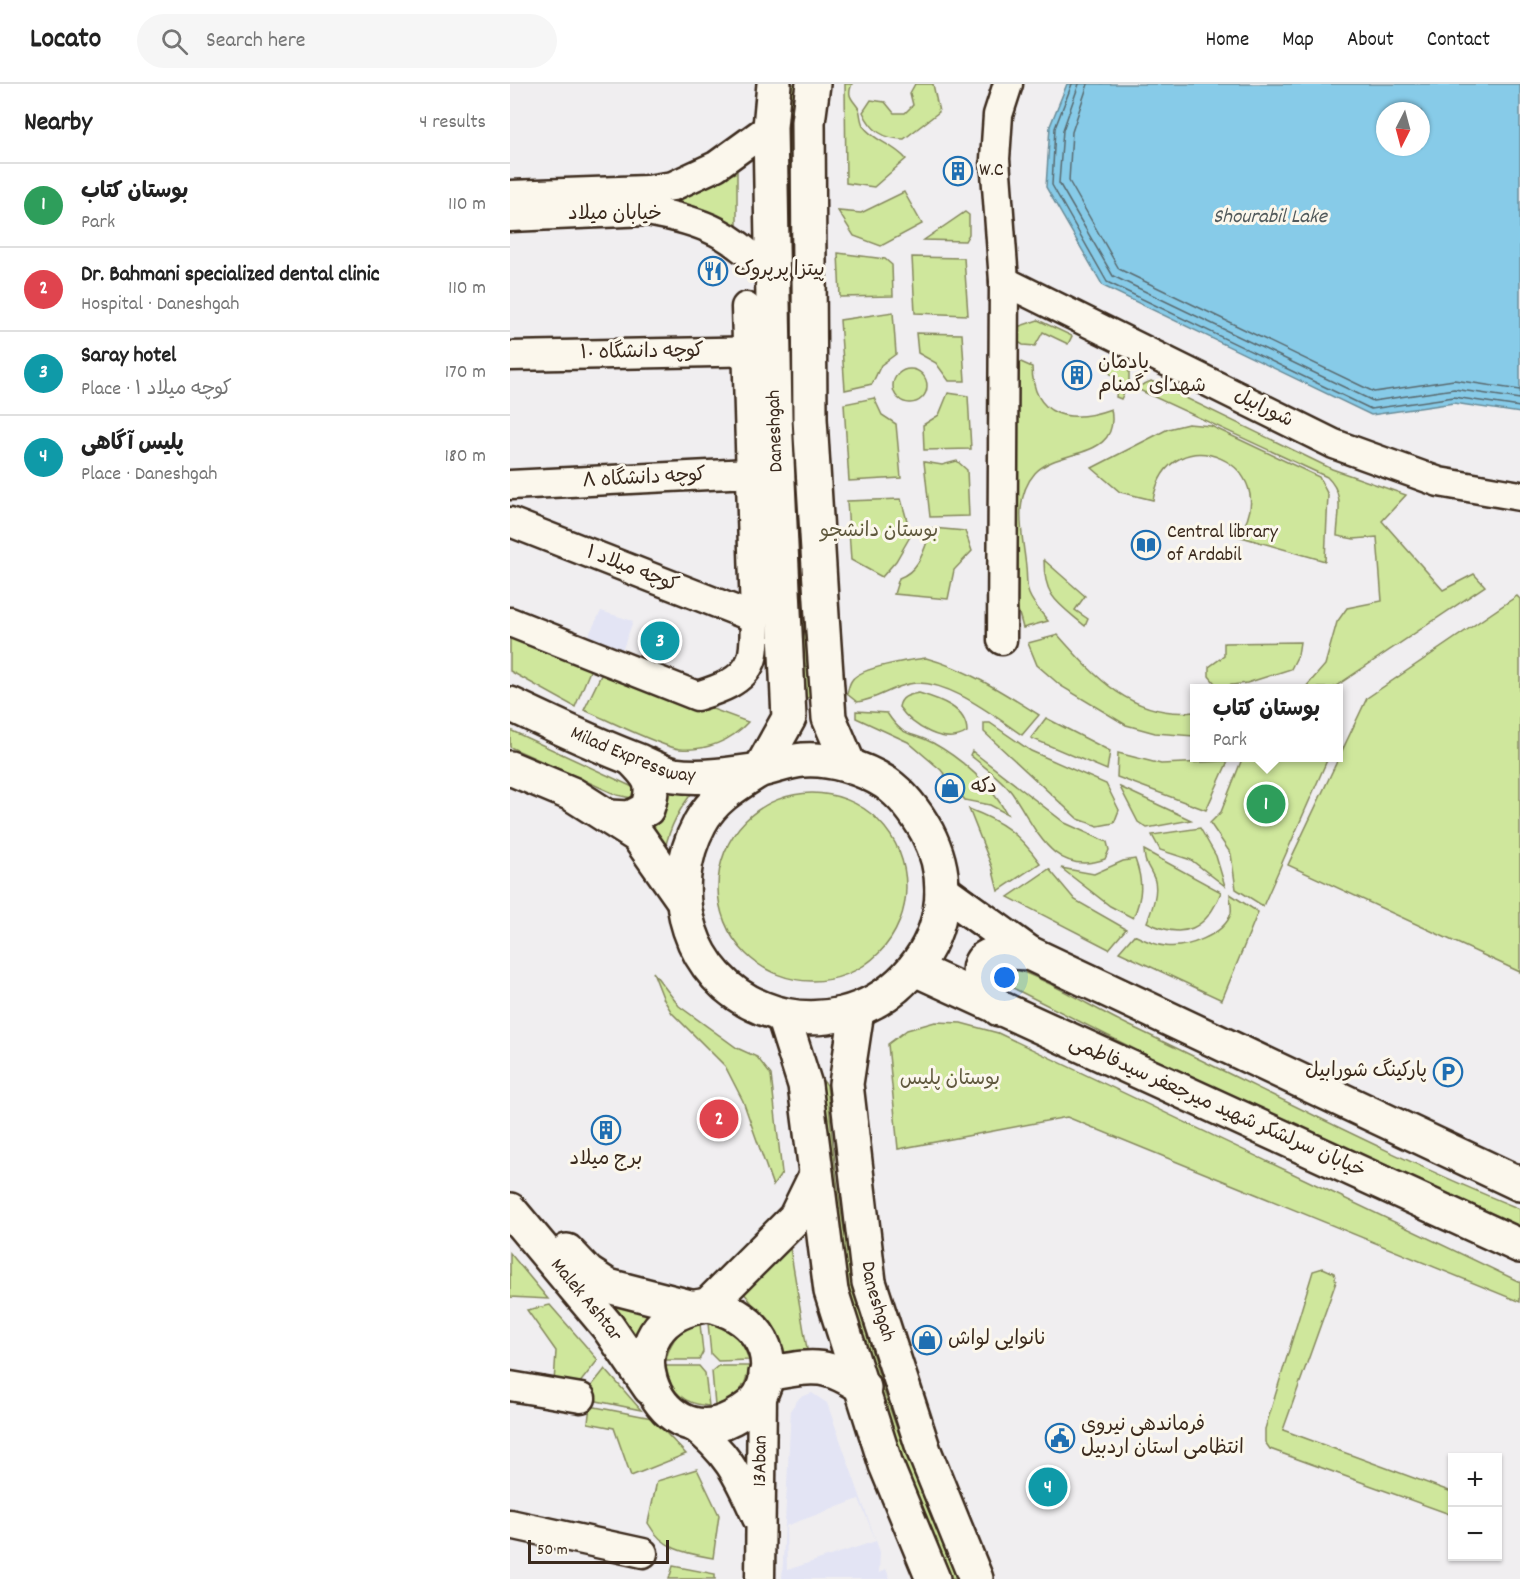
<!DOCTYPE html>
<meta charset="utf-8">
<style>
:root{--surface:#fff;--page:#f6f6f6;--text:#222;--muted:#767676;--line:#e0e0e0;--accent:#1f6fb2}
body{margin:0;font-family:Dekko,"Playpen Sans Arabic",sans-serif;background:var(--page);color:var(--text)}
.controls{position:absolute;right:18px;bottom:18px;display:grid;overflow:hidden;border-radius:0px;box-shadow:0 2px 4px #0004}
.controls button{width:54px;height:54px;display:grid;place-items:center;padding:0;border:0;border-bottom:2px solid var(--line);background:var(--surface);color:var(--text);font:30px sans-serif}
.compass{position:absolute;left:866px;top:18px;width:54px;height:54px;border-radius:50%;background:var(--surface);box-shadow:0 2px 4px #0004;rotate:186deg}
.scale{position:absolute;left:18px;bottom:15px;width:141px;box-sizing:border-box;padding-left:6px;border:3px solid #3b2a1e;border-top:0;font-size:16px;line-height:21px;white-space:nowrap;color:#3b2a1e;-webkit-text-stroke:4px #fbf7ec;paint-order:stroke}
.you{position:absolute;left:495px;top:894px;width:21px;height:21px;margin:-15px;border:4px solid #fff;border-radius:50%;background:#1a73e8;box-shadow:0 0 0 9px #1a73e833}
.badge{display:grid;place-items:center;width:39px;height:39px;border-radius:50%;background:var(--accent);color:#fff;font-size:20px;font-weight:700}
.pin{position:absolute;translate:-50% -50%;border:3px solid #fff;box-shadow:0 2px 6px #0006}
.popup{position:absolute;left:680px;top:600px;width:153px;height:78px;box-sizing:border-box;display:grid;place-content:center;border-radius:0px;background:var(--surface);filter:drop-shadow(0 2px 4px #0005);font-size:20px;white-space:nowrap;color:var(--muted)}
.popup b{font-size:22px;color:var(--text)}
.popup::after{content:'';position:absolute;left:50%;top:100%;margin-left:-12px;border:12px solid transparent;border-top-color:var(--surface)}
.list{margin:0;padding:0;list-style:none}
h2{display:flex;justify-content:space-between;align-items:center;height:78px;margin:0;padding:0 24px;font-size:26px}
h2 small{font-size:20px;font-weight:400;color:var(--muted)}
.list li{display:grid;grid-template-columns:39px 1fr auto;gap:18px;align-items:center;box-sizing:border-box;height:84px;padding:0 24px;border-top:2px solid var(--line)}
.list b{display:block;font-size:22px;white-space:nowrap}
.list p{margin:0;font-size:20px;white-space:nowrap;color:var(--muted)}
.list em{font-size:20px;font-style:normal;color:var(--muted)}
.icon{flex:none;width:33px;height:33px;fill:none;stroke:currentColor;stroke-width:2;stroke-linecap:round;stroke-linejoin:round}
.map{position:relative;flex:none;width:1010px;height:1495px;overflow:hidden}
header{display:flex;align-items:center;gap:36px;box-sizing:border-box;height:84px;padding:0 30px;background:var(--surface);border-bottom:2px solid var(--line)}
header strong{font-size:28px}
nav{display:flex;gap:33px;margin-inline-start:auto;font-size:21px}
.search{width:420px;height:54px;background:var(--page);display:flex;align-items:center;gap:15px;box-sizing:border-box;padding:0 21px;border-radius:33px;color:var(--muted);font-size:22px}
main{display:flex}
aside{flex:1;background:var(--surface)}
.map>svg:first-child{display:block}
.built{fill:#e3e4f4;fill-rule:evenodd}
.green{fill:#cfe79c;stroke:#85885d;stroke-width:1.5}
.water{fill:#87cbe8;stroke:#698b97;stroke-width:1.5;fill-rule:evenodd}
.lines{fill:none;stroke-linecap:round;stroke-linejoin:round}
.shore{stroke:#596a6f;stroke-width:1.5}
.minor-casing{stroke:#3b2a1e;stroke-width:33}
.major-casing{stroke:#3b2a1e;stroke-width:38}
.highway-casing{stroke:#3b2a1e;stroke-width:38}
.minor{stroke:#fbf7ec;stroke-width:28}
.major{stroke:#fbf7ec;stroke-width:33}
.highway{stroke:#fbf7ec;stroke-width:33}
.labels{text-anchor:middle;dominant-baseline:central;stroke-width:6;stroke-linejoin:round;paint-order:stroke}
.poi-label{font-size:20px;fill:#3b2a1e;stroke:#fbf7ec;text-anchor:start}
.street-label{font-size:20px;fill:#3b2a1e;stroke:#fbf7ec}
.park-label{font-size:20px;fill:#60593e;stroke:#fbf7ec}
.water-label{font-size:21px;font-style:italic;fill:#525a5b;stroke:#fbf7ec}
</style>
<header>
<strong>Locato</strong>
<div class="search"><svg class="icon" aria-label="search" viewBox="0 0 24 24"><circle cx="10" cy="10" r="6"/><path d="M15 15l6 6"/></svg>Search here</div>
<nav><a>Home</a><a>Map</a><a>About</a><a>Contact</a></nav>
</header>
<main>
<aside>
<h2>Nearby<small>4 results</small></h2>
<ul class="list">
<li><span class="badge" style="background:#2e9e5b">1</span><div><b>بوستان کتاب</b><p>Park</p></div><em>110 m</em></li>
<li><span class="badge" style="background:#e0444e">2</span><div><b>Dr. Bahmani specialized dental clinic</b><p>Hospital · Daneshgah</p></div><em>110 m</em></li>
<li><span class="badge" style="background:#0f9aa8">3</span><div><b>Saray hotel</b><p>Place · کوچه میلاد ۱</p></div><em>170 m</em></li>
<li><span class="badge" style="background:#0f9aa8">4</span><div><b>پلیس آگاهی</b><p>Place · Daneshgah</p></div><em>180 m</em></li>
</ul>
</aside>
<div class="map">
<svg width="1010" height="1495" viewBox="0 0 1010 1495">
<rect width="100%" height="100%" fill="#f0eef0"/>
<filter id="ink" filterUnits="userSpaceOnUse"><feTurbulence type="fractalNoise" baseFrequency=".0167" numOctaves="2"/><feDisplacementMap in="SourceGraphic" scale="12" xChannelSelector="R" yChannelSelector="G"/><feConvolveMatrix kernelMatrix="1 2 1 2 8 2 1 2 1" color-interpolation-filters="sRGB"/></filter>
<g filter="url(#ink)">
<g class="built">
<path d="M91,527L123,537L110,573L74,560Z"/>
<path d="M302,1309L317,1319L370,1468L369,1489L376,1485L380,1495H272L281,1325L290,1313ZM349,1415L366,1457L277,1486L276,1442Z"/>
</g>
<g class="green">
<path d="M273,0H288L280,111L304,612L297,614L291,610L282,444Z"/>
<path d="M335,0H342C336,13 343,15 349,25C351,31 350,37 354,43C365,58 382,59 396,75L364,103L336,99Z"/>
<path d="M405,0H423L429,28L394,55C373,55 361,46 353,28L361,16L375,18L384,29H395L403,21L400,9Z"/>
<path d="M227,88V146L153,119Z"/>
<path d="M394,108L412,140L371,162L344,152L328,127L351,129Z"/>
<path d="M455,128L459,131V150L455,157L414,156Z"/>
<path d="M328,169L375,175L382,181L383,212L330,213Z"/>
<path d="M402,173L454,174L458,231L405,229Z"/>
<path d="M383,228L386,270L371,281L362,300L335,306L330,236Z"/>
<path d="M528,236L562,252L558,260L533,248L525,262L513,261L505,256L504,244Z"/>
<path d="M406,249L452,250L455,297H439L426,279L408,269Z"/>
<path d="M600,274L619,287V298L611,315L606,313C608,299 605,292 594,284Z"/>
<path d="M504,275L522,283C523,334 560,340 601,325C611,377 549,363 525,389C502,415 513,452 516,483C517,491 516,503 519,510C523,520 532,529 538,537L513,544L502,504Z"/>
<circle cx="400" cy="302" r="17"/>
<path d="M641,297L822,385L896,411L872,437L933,506L964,490L975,502L823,604H795L815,581L827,538L837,524L872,517L867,453L844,455L827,452C828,429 835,410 817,393L625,304Z"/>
<path d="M438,309L458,312L461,365L414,366L413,341L429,331Z"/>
<path d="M364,314L372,331L386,340L391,394L339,397L334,320Z"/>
<path d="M678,340L701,342L809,393L818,411L815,477L728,452C779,382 659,327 643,416L610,408L582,384L658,345Z"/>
<path d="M447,377L457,386L459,432L420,433L414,378L432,381Z"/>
<path d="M391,415L401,451L386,477L372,493L341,476L337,417Z"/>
<path d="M422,444L455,447L462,467L444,486L438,515L384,510L389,494C411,486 414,464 422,444Z"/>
<path d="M534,476L575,512L565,526L578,535L575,542C548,519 534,514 534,476Z"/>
<path d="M1007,512L1010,515V888L778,781L857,614Z"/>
<path d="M0,547L82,582L65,623L0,587Z"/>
<path d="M548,551C586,594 622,634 684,628V652L645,649L616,641L551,602L527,581L518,559Z"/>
<path d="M790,558L788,571L781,585L737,599L708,603L699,592V583L714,572V559Z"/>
<path d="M416,574C457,585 494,609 529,631L512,651C484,632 434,592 399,600C380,604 366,616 347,618L337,610C338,606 339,600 342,596C351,583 400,576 416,574Z"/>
<path d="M94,585L238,638C221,657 196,667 170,665C153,664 94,634 74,626Z"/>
<path d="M409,609C429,615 457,624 457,648C435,663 402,642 389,623C391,612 399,611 409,609Z"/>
<path d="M346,627L377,629C394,655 400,647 423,659C452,675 481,701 497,730L480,721L455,716L431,686L398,658L346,634Z"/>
<path d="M536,634L600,667L597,686L521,654Z"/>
<path d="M474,639H480L521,667L596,700L609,726L604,739L588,742L568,735L474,648Z"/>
<path d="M0,646L127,705L126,715L107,711L0,663Z"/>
<path d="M462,667L555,739L597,758L599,766L595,775C542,794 525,742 502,709C491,694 474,683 460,671Z"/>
<path d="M608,669L651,680L718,677L696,726L607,693Z"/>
<path d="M738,674H818L753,822L726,805L721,770L700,739L711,728L732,675Z"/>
<path d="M149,697L186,704C170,723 160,741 155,765L132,746Z"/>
<path d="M610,703L681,736L637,744L628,738Z"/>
<circle cx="302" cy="803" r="94"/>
<path d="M459,725C493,738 508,749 530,779L488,807L482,783Z"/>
<path d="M690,744L706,772L715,802L681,776L650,766L642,751Z"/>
<path d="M634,766L711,808C697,845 674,857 637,838C642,826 650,804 643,792C637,779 635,781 634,766Z"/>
<path d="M625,775C633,797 633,812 623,834L600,822L551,784L584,790L613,777Z"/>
<path d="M539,785L565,816L616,845L599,865L498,813Z"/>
<path d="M720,810L748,828L712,916L609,868L624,851C634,856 644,861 655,862C675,865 715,851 721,829C722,824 720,816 720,810Z"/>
<path d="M499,883C539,896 579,922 618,941C748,1002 876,1071 1010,1125V1145L688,997L503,904L489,895L490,885Z"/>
<path d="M143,888L169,922L227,964L247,973L261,991L272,1089L263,1102L233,1017L215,982L162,929L154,916Z"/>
<path d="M425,938L451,939L488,949L1010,1198V1218L557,1033L388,1065L378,960L397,946Z"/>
<path d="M312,996L317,1001C323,1064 329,1129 343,1191C364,1293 405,1402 451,1495H439L393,1381L347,1237L333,1186L308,1000Z"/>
<path d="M280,1164L298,1271L271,1278C264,1248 247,1223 226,1200Z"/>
<path d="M0,1169L38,1215L0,1213Z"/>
<path d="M813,1184L824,1189L826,1198L773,1346L942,1408V1431L760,1365L755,1358V1345L803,1187Z"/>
<path d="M85,1211L150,1223L125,1259Z"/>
<path d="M40,1221L88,1276L65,1305L44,1299L46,1267L17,1226Z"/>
<path d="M198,1239C220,1240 232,1255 239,1276L208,1277L201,1270Z"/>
<path d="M190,1240L193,1268L189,1276H156C160,1257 170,1243 190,1240Z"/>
<path d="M156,1282H189L195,1289L199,1322C173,1320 160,1308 156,1282Z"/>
<path d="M208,1282H239C236,1305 226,1315 205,1322L202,1287Z"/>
<path d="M95,1285L131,1326L87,1317L79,1305Z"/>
<path d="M80,1322L142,1334L176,1370L121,1392L104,1344L78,1339Z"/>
<path d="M187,1385L209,1431L203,1474C175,1469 153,1466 138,1439L147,1397Z"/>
<path d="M163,1482L205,1490V1495H159Z"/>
</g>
<path class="water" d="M557,0H1010V329L944,319L861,331L593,202L536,103L540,42ZM875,27H911V63H875Z"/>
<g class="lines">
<g class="shore">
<path d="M562,0L545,44L542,101L597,198L861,325L944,313L1010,323"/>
<path d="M569,0L553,46L549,99L603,192L863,317L944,305L1010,315"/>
<path d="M578,0L562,48L559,97L609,185L864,308L944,296L1010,306"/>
</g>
<g class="minor-casing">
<g id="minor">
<path d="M0,111L137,106L163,102L206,82L260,43"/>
<path d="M0,133L137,127C194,137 224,150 262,193"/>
<path d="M494,197L824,360L929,398L1010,412"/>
<path d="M0,272L256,267"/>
<path d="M0,401L259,388"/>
<path d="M0,438L245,534"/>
<path d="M0,538L187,612C206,606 233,598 241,577C246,565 244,546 245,534L236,223"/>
<path d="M492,556L494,197L485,75L488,31L498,0"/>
<path d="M0,1302L71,1314"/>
<path d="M178,1338C218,1369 227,1389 247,1434"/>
<path d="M0,1440L133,1469"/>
<path id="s1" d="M250,1495L252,1309"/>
</g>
</g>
<g class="major-casing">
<g id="major">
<path d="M303,0L298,38L300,335L312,532L319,634L339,681"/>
<path d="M250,686L279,634L265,333L260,43L264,0"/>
<path d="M432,806L519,869L1010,1100"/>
<path d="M405,885L1010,1162"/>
<path d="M489,925C455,881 465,864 519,869"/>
<path id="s2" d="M347,927L336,1000L359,1198L414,1367L466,1495"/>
<path d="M273,932L295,1001L321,1207L376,1381L423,1495"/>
<path id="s3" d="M0,1126L98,1243L140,1304"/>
<path d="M57,1167L78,1189L98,1202L180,1223"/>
<path d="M198,1221C239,1228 271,1264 252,1307C248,1318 232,1329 222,1334C145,1375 90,1234 198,1221Z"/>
<path d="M198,1221L285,1134L306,1091"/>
<path d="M256,1290C303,1282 313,1277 354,1304"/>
</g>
</g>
<g class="highway-casing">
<g id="highway">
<path id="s4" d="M0,620C43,640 85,661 129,677C140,682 153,689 164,691C191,695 224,690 251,686C265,683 279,677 293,676C320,674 353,684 376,699C393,711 407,730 417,748C473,855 361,968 252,924C179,894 153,807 190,739C203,714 228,700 250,686"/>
<path d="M0,684L62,710L128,752L171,813"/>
<path d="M99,733L120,734L137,725C146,700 140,693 122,675"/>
</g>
</g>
<use href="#minor" class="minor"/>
<use href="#major" class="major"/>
<use href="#highway" class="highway"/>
</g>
</g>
<defs>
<g id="building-ring" transform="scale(1.5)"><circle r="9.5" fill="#fbf7ec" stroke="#1f6fb2" stroke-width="1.5"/><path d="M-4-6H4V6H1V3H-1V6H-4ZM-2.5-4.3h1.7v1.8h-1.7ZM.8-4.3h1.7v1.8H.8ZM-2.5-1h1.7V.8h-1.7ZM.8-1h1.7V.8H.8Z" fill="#1f6fb2"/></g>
<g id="restaurant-ring" transform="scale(1.5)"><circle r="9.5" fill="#fbf7ec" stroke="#1f6fb2" stroke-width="1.5"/><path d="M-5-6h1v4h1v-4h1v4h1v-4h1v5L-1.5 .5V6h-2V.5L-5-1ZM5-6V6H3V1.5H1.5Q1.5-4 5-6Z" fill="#1f6fb2"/></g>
<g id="library-ring" transform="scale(1.5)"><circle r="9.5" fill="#fbf7ec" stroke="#1f6fb2" stroke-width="1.5"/><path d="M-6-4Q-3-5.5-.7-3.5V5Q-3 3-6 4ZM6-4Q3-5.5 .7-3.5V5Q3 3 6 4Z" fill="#1f6fb2"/></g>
<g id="shop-ring" transform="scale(1.5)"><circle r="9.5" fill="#fbf7ec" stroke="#1f6fb2" stroke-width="1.5"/><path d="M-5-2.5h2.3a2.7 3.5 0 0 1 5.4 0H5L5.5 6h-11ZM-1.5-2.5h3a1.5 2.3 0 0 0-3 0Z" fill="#1f6fb2"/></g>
<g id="parking-ring" transform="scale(1.5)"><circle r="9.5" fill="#fbf7ec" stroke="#1f6fb2" stroke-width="1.5"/><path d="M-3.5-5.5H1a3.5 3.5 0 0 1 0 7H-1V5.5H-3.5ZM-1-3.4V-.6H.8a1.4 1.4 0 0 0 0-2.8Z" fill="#1f6fb2"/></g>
<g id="civic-ring" transform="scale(1.5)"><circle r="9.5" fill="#fbf7ec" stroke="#1f6fb2" stroke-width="1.5"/><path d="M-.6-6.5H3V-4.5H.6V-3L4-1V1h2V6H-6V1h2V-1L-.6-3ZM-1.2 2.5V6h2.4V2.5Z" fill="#1f6fb2"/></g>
</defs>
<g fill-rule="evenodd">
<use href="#building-ring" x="448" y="87"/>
<use href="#restaurant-ring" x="203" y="187"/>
<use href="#building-ring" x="567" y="291"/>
<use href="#library-ring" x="636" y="461"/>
<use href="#shop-ring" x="440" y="704"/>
<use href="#parking-ring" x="938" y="988"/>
<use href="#building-ring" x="96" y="1046"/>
<use href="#shop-ring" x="417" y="1256"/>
<use href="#civic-ring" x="550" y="1354"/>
</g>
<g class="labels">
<g class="poi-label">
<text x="469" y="87">W.C</text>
<text x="224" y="187">پیتزا پرپروک</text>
<text x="588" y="280">یادمان<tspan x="588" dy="23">شهدای گمنام</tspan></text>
<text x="657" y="449">Central library<tspan x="657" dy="23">of Ardabil</tspan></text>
<text x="461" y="704">دکه</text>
<text x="917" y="988" text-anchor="end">پارکینگ شورابیل</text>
<text x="96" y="1076" text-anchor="middle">برج میلاد</text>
<text x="438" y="1256">نانوایی لواش</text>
<text x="571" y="1342">فرماندهی نیروی<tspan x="571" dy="23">انتظامی استان اردبیل</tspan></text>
</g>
<g class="street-label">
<text x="105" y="131">خیابان میلاد</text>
<text transform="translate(132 269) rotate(-1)">کوچه دانشگاه ۱۰</text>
<text transform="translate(753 325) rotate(26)">شورابیل</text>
<text transform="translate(266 347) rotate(-92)">Daneshgah</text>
<text transform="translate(134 395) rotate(-3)">کوچه دانشگاه ۸</text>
<text transform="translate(122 486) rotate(21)">کوچه میلاد ۱</text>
<text stroke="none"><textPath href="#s4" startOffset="134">Milad Expressway</textPath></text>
<text transform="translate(707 1024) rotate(24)">خیابان سرلشکر شهید میرجعفر سیدفاطمی</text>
<text stroke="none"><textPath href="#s3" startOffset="118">Malek Ashtar</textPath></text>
<text stroke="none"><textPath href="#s2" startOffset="294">Daneshgah</textPath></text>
<text stroke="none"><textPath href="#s1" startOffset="118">13Aban</textPath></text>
</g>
<g class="park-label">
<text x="369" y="448">بوستان دانشجو</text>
<text x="440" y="996">بوستان پلیس</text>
</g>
<g class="water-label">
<text x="760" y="134">Shourabil Lake</text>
</g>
</g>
</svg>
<div class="controls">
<button>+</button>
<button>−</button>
</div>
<svg class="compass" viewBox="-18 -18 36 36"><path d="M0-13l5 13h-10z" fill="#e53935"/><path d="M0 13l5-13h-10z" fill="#767676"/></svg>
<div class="scale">50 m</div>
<div class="you"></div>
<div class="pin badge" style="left:756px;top:720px;background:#2e9e5b">1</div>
<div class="popup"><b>بوستان کتاب</b>Park</div>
<div class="pin badge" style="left:209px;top:1035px;background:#e0444e">2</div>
<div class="pin badge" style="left:150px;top:557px;background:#0f9aa8">3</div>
<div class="pin badge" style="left:538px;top:1403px;background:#0f9aa8">4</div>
</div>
</main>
